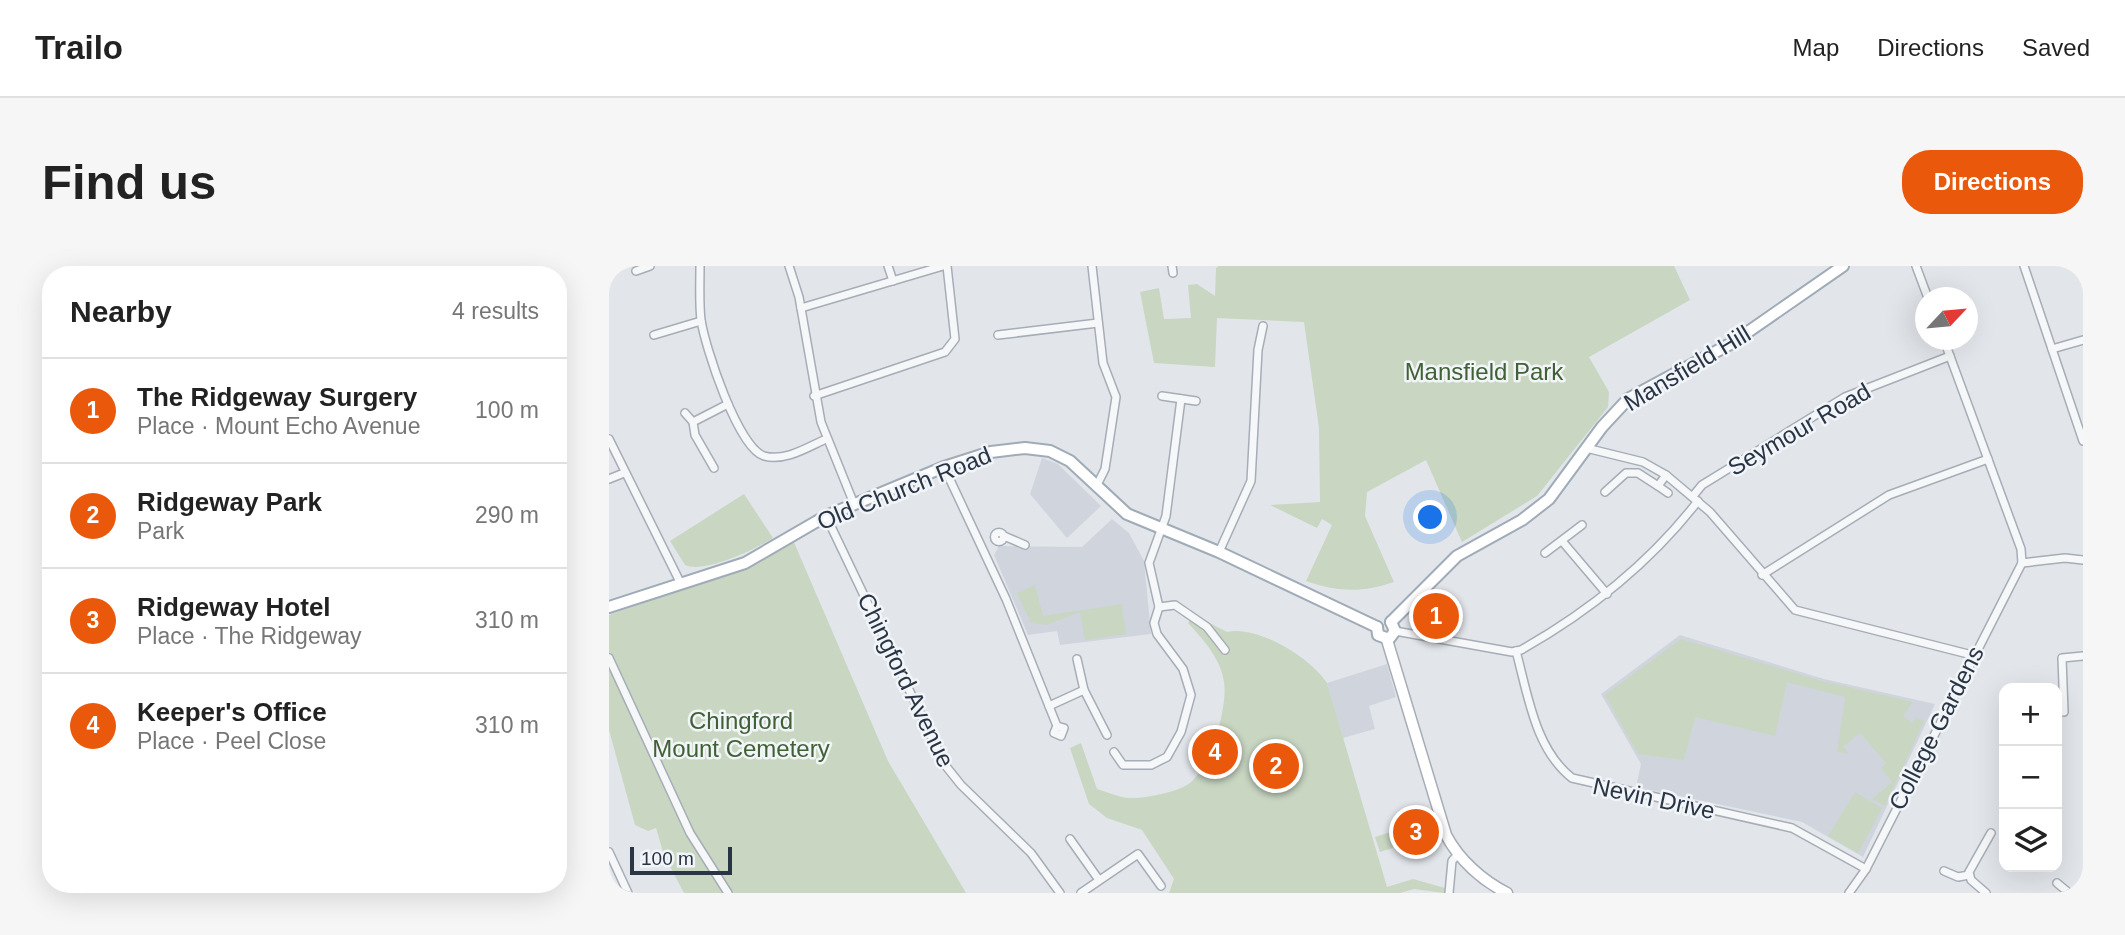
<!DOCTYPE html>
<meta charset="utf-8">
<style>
:root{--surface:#fff;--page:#f6f6f6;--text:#222;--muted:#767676;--line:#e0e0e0;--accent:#ea580c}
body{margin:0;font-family:Helvetica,sans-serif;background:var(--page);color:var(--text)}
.controls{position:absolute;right:21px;bottom:21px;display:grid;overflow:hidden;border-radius:14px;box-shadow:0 7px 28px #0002}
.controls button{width:63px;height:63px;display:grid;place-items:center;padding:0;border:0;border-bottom:2px solid var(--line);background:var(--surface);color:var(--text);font:35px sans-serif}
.compass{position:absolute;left:1306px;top:21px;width:63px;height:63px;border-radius:50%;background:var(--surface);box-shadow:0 7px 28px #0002;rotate:64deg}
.scale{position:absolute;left:21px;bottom:18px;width:102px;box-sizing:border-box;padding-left:7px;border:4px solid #293445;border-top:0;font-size:19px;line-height:24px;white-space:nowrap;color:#293445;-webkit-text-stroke:5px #f2f5f8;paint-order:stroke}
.you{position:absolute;left:822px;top:252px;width:24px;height:24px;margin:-18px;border:5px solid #fff;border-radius:50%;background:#1a73e8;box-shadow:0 0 0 10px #1a73e833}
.badge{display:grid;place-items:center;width:46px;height:46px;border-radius:50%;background:var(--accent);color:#fff;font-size:23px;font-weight:700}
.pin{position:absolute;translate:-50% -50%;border:4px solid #fff;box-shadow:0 2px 7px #0006}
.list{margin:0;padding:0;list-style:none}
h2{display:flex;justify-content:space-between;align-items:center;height:91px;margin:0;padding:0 28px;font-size:30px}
h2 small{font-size:23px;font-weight:400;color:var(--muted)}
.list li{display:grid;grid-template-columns:46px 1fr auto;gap:21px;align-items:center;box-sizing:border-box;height:105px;padding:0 28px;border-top:2px solid var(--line)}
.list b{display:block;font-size:26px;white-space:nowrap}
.list p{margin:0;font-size:23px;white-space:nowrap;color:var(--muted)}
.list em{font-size:23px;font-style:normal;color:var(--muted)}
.icon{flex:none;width:38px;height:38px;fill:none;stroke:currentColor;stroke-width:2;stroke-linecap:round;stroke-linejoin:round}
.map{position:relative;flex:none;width:1474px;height:627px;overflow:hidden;border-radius:28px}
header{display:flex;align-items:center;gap:42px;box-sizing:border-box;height:98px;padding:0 35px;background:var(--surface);border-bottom:2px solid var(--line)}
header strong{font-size:33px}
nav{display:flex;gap:38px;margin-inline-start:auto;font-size:24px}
.intro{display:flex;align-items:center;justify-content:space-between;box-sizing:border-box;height:168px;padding:0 42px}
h1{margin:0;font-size:49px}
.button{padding:18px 32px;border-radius:28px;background:var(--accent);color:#fff;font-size:24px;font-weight:700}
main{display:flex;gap:42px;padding:0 42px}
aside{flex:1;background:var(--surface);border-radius:28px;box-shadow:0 7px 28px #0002}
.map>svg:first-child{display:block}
.built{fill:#d0d5dd}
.green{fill:#c8d6c2}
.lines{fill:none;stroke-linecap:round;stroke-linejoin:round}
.street-casing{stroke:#a7adb6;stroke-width:10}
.secondary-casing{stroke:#a7adb6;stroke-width:13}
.primary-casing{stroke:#a0abb8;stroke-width:14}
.street{stroke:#f5f7f9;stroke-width:7}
.secondary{stroke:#fff;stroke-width:10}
.primary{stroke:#fff;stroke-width:10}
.labels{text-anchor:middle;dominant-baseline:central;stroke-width:5;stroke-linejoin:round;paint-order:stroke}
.street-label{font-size:24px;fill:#293445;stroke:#f2f5f8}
.park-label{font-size:24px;fill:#406135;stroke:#f2f5f8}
</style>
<header>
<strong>Trailo</strong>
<nav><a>Map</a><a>Directions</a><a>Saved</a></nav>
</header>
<div class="intro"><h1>Find us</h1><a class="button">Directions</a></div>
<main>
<aside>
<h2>Nearby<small>4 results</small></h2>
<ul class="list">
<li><span class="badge">1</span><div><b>The Ridgeway Surgery</b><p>Place · Mount Echo Avenue</p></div><em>100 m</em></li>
<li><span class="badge">2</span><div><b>Ridgeway Park</b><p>Park</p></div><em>290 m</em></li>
<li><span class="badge">3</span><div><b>Ridgeway Hotel</b><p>Place · The Ridgeway</p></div><em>310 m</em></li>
<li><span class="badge">4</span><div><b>Keeper's Office</b><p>Place · Peel Close</p></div><em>310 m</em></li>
</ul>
</aside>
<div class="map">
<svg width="1474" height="627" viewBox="0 0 1474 627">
<rect width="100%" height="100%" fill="#e2e6eb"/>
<g class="built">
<path d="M433,192L449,198L492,240L458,272L421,228Z"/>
<path d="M503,253L520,267L535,295L542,368L451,379L448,365L419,369L385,289L390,280L473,281Z"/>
<path d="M1071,369L1215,413L1326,438L1254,591L1193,556L1027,521L1032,498L992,428Z"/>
<path d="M778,398L787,431L760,440L766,463L734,472L718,417Z"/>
</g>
<g class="green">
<path d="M610,0H1065L1081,34L980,91L1000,126L999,141L928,230L853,276L817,194L758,226L756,250L785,316C753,327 728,326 697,315L723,259L713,253L708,262L661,239L711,236L710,162L695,56L608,52L606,101L545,97L531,26L550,22L555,53L582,52L579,19L588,18L606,30L607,2Z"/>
<path d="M135,228L164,272C147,283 95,308 76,299L61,275Z"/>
<path d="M184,274L279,495L357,627H75L55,589L47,562L39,565L26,559L0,464V349L150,297Z"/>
<path d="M426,319L434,350L513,338L517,368L476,374L471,346L437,359L422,357L408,327Z"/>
<path d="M585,349L618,366C648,359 701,391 718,417L778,621L804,613L836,622L835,627L805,623L791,627H560L565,613L533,564L498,552L480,538L461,482L472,477L488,523C498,526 509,531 519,532C534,533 571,526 582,516C602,499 619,441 615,416C612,393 594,373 579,357Z"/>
<path d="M1072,373L1213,415L1304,436L1294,450L1304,457L1306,452L1315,455L1276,540L1263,533L1283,516L1272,502L1277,497L1251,467L1234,481L1240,488L1228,486L1236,431L1178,416L1166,470L1086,451L1075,494L1029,488L996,429Z"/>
<path d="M1246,526L1273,542L1249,587L1219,570Z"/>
<path d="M791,563L794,570L787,573L790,580L771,586L766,571Z"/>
</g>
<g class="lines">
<g class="street-casing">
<g id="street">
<path d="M91,0C91,18 90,37 92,54C96,81 129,182 155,190C176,196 199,181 217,173"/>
<path d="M180,0L190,31L212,156L245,238"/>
<path d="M279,0L284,15"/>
<path d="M483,0L494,97L507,131L496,203L487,221"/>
<path d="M563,0L564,7"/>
<path d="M1307,0L1319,32"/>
<path d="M1415,0L1474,175"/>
<path d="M27,5L41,0"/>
<path d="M192,42L334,0"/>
<path d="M45,69L92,55"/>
<path d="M389,69L489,57"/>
<path d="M1443,83L1474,74"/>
<path d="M205,130L336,86L346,73L338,0"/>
<path d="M553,130L587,135"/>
<path d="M76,147L84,156"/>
<path d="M0,173L72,318"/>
<path d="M977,182L1034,196L1057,209L1101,246L1186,344L1363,389"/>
<path d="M335,201L397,333L448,460L445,467L452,470L455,462L448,460"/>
<path d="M105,202L86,169L84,156L119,138"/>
<path d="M0,213L15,207"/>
<path d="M1049,220L1059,227"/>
<path d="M996,226L1017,207H1029L1049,220L1057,209"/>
<path d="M1084,230L1093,219L1236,131L1341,90"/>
<path d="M217,250L336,499L352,519L422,587L451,627"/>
<circle cx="390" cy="271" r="4.5"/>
<path d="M395,270L416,279"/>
<path d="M953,275L998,328"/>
<path d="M610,286L642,215L649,84L654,60"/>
<path d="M936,287L973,259"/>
<path d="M1413,297L1456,292L1474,294"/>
<path d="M1153,309L1280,229L1379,193"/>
<path d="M550,341L566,339L598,361L616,384"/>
<path d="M786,365L903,386L912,384C981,345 1040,298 1089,235"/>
<path d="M907,385C919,429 926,483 963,512L1183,562L1257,603"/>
<path d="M0,392L81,567L119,627"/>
<path d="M468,393L475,424L498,469"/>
<path d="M440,440L475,424"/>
<path d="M1455,446L1453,392L1474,390"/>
<path d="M505,486L514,499H542L558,491L572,466L582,429L574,403L548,368L545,357L550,341L540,297L557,250L572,133"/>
<path d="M461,573L490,614"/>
<path d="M0,586L19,627"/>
<path d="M1335,605L1349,611L1360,609"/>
<path d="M1448,617L1460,627"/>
<path d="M472,627L529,588L552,620"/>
<path d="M840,627L843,595L849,588"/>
<path d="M1240,627L1257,603L1413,297L1412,283L1335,74"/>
<path d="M1377,627L1362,614L1360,606L1382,567"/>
</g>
</g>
<g class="secondary-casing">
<path id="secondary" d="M778,374L837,569C850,594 874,615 898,627"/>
</g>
<g class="primary-casing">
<g id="primary">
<path d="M0,341L136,297L217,250L335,201L382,186L416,182L441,185L461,195L518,248L610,286L768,361"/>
<path d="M782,356L848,290L913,254L940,233L993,161L1019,133L1123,77L1234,0"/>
<path d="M768,361L769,369L780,373L786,365L782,356"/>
</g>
</g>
<use href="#street" class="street"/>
<use href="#secondary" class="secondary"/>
<use href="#primary" class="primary"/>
</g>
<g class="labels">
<g class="street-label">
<text transform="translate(1078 102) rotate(-31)">Mansfield Hill</text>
<text transform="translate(1190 163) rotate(-30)">Seymour Road</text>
<text transform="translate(295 222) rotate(-22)">Old Church Road</text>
<text transform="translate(297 414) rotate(64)">Chingford Avenue</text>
<text transform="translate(1327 462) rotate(-63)">College Gardens</text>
<text transform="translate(1045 532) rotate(12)">Nevin Drive</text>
</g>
<g class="park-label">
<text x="875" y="105">Mansfield Park</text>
<text x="132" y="454">Chingford<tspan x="132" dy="28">Mount Cemetery</tspan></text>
</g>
</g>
</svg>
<div class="controls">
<button>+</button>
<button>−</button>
<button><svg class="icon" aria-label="layers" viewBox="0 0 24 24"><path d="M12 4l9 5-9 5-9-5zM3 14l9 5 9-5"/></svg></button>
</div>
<svg class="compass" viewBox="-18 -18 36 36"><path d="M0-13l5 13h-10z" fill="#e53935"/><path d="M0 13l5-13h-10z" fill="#767676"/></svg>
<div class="scale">100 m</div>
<div class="you"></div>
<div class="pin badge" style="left:827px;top:350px">1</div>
<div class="pin badge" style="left:667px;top:500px">2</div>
<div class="pin badge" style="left:807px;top:566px">3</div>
<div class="pin badge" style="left:606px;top:486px">4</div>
</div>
</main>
